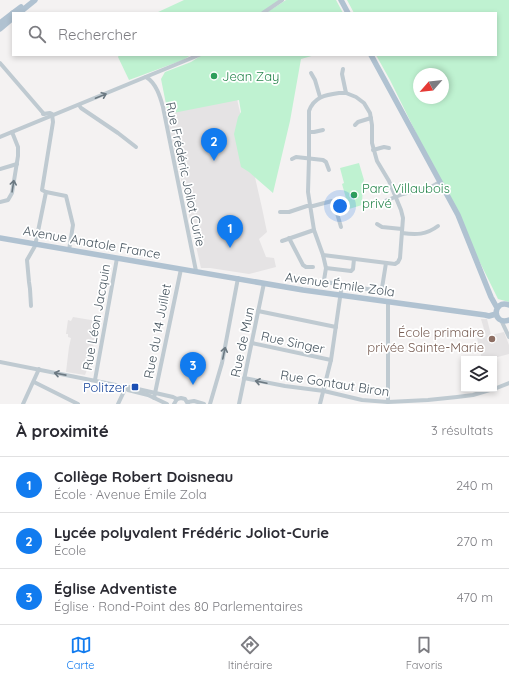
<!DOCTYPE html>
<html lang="fr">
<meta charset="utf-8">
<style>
:root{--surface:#fff;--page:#f7f7f7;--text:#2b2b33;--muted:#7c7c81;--line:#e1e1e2;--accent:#117bef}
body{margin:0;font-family:Quicksand,sans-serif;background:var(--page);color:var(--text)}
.controls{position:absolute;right:12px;bottom:12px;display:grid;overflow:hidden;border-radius:0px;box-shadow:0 2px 6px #0003}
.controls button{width:36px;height:36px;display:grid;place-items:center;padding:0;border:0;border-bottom:1px solid var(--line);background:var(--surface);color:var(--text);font:20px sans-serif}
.compass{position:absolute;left:413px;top:68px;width:36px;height:36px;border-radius:50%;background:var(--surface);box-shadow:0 2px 6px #0003;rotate:242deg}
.you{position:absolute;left:340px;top:206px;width:14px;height:14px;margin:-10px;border:3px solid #fff;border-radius:50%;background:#1a73e8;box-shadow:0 0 0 6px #1a73e833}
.badge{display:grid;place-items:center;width:26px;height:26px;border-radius:50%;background:var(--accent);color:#fff;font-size:13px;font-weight:700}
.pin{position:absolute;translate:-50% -33px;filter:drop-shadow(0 1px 2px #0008)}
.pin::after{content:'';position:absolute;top:21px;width:14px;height:12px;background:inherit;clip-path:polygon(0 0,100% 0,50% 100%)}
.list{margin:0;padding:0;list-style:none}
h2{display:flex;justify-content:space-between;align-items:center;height:52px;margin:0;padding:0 16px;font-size:17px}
h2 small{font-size:13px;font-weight:400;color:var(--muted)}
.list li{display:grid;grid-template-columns:26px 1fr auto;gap:12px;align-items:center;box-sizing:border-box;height:56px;padding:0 16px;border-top:1px solid var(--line)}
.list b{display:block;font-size:15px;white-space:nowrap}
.list p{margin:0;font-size:13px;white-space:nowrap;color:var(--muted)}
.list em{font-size:13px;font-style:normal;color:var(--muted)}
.icon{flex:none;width:22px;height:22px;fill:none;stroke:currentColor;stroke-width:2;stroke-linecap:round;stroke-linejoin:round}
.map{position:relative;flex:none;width:509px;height:404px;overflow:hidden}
.search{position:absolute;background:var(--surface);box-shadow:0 2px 6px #0003;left:12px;right:12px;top:12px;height:44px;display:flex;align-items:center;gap:10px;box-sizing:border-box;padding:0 14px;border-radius:0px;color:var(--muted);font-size:15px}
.sheet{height:220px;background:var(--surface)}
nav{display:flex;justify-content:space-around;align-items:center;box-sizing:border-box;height:56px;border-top:1px solid var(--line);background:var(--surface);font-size:11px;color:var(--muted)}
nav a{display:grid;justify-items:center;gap:2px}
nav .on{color:var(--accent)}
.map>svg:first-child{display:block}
.education{fill:#e5e3e4}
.green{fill:#bff2d1;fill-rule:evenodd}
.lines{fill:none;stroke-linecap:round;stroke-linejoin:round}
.minor{stroke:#bfcad1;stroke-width:4}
.major{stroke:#b0c2d1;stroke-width:5.5}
.oneway{stroke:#6c7982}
.leisure-dot{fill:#2e9e5b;stroke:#fff;stroke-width:1.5}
.education-dot{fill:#8d6e63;stroke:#fff;stroke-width:1.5}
.transit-dot{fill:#1a4fb4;stroke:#fff;stroke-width:1.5}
.labels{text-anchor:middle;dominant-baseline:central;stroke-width:3.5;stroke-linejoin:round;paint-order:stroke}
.leisure-label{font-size:13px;fill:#27864d;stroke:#fff;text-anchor:start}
.street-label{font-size:13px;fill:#485660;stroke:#fff}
.education-label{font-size:13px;fill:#785e54;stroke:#fff;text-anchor:end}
.transit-label{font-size:13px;fill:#164399;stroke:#fff;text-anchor:end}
</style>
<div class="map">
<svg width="509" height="404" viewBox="0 0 509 404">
<rect width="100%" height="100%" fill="#f4f2f2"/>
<g class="education">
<path d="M237,99L262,208L267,232L259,239L266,257L274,258L276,267L249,274L210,268H201L166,113Z"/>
<path d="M73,317L97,321L90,366L88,367L85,375L66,372L69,347L71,338L68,337V334H66L68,320L71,321Z"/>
<path d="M481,319H487L491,335L504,332L509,345V354L490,359H482L477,338L486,336Z"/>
</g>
<g class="green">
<path d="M184,0H283L261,13H156Z"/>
<path d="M286,0H336L343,13H266Z"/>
<path d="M347,0H509V302L498,299L390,80L376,55H496V13H354ZM419,74H443V98H419Z"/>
<path d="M119,55H191L183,60L129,80L118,57Z"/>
<path d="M202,55H315L301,59L290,121L273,193L249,172L241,167L234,134L238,117L241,112L239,100L168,114L161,79L165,72L191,62Z"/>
<path d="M359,163L364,180L363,182L362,205L349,209L342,184L344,183L340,168Z"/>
</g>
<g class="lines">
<g class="minor">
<path d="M263,13L282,0"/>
<path d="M0,63L44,114"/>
<path d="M343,69L342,74L346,93"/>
<path d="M311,73L315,80L320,97"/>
<path d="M146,77C156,83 160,96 163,107L196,271"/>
<path d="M339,93H346L356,97L364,103L370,113L372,125V143L377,161L389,181L401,210L403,218L400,258L398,262L395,264L323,255L314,230L308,192L309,158V111C314,97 325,95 339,93Z"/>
<path d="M79,105L81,108L118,133L136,147"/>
<path d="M355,125L358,122L371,118"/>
<path d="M309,132H314L323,130"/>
<path d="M0,137L199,55"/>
<path d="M373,150L384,147L389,148"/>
<path d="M292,159L296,157L323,160L326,162L329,170"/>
<path d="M0,169L17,164"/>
<path d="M46,192L66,196L73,225L69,250"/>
<path d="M385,201L403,194L431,187L440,182"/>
<path d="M0,202L8,200L12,193L18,156V147L12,132"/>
<path d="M280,212H289L307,206H313L332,201L334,203L341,227"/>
<path d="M377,224L382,227L402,229"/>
<path d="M402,233C416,235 426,235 438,226"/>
<path d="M289,238L303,265L306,267H313"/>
<path d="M282,241L314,230"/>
<path d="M323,255L326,268L324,280L326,282L379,291L382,288L386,263"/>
<path d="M326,268L351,271L353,269L354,259"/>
<path d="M31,306L30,289L29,282L27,260L35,246L46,192L42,190L53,122L52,114L50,113L43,114"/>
<path d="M258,311L336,327"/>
<path d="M501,320L509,337"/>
<path d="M252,343L331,360"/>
<path d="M0,362L126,387L128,390L148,395L167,404"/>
<path d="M244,378L285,386L324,391L362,400L388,402L428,400L457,397L473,395L493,389"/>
<path d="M95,380L117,258"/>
<path d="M34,382L78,404"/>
<path d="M127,388L129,387L173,397L177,399"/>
<path d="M494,389L509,383"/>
<path d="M154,398L181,269"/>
<path d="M188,402L194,401L204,404"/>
<path d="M388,402V302"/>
<path d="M23,404L39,369"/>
<path d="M118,404L126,387"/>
<path d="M174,404L177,399L181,398L185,399L188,404"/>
<path d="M210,404L222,363L238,278"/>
<path d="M239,404L264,283"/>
<path d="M320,404L331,360L342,284"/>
</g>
<g class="major">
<path d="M341,0L348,13"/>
<path d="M13,13L21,7"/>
<path d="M19,13L35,0"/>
<path d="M0,23L13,13"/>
<path d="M0,29L13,18"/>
<path d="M371,55L458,215L491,297L496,306L498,307"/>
<path d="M0,238L303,290L485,315L489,316L496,314"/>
<path d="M509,305C492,299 492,326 509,320"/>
</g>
</g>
<defs><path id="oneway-shaft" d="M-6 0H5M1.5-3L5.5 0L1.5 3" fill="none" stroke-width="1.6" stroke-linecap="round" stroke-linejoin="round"/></defs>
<g class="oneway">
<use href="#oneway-shaft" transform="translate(101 96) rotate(-22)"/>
<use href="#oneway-shaft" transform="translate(13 186) rotate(-81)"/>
<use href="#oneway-shaft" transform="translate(224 353) rotate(-78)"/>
<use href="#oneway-shaft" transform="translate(60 374) rotate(-169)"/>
<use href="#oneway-shaft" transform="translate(261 382) rotate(-168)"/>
</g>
<g class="leisure-dot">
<circle cx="214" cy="76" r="4"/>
<circle cx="354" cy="195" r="4"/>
</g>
<circle class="education-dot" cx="492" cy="339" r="4"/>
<rect class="transit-dot" x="131" y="383" width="8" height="8" rx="2"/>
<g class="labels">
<g class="leisure-label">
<text x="222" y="76">Jean Zay</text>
<text x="362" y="188">Parc Villaubois<tspan x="362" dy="15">privé</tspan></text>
</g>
<g class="street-label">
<text transform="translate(186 174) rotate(78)">Rue Frédéric Joliot Curie</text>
<text transform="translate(92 242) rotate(10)">Avenue Anatole France</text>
<text transform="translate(340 284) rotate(8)">Avenue Émile Zola</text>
<text transform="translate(96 317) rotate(-80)">Rue Léon Jacquin</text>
<text transform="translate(157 331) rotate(-79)">Rue du 14 Juillet</text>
<text transform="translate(242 342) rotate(-78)">Rue de Mun</text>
<text transform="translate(293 342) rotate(12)">Rue Singer</text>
<text transform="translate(335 383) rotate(9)">Rue Gontaut Biron</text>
</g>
<g class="education-label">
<text x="484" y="332">École primaire<tspan x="484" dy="15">privée Sainte-Marie</tspan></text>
</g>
<g class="transit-label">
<text x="127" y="387">Politzer</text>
</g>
</g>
</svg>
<div class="controls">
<button><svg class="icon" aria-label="layers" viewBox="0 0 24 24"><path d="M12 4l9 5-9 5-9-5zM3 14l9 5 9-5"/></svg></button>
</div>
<svg class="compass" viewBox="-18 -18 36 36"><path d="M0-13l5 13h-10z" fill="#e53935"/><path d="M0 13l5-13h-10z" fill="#7c7c81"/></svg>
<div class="you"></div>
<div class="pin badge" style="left:230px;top:248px">1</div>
<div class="pin badge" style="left:214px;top:161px">2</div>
<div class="pin badge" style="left:193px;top:385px">3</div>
<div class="search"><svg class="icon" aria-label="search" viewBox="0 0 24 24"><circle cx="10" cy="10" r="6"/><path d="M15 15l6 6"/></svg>Rechercher</div>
</div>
<section class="sheet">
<h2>À proximité<small>3 résultats</small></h2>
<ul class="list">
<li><span class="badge">1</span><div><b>Collège Robert Doisneau</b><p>École · Avenue Émile Zola</p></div><em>240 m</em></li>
<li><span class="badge">2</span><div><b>Lycée polyvalent Frédéric Joliot-Curie</b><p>École</p></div><em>270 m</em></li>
<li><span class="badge">3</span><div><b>Église Adventiste</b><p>Église · Rond-Point des 80 Parlementaires</p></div><em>470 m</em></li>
</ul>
</section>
<nav>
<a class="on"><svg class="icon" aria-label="map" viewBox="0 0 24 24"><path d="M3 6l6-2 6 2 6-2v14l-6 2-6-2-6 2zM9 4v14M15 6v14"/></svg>Carte</a>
<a><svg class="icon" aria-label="directions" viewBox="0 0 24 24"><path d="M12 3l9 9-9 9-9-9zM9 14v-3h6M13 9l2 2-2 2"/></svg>Itinéraire</a>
<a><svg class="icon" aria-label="saved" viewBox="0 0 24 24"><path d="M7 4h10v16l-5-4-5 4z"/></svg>Favoris</a>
</nav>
